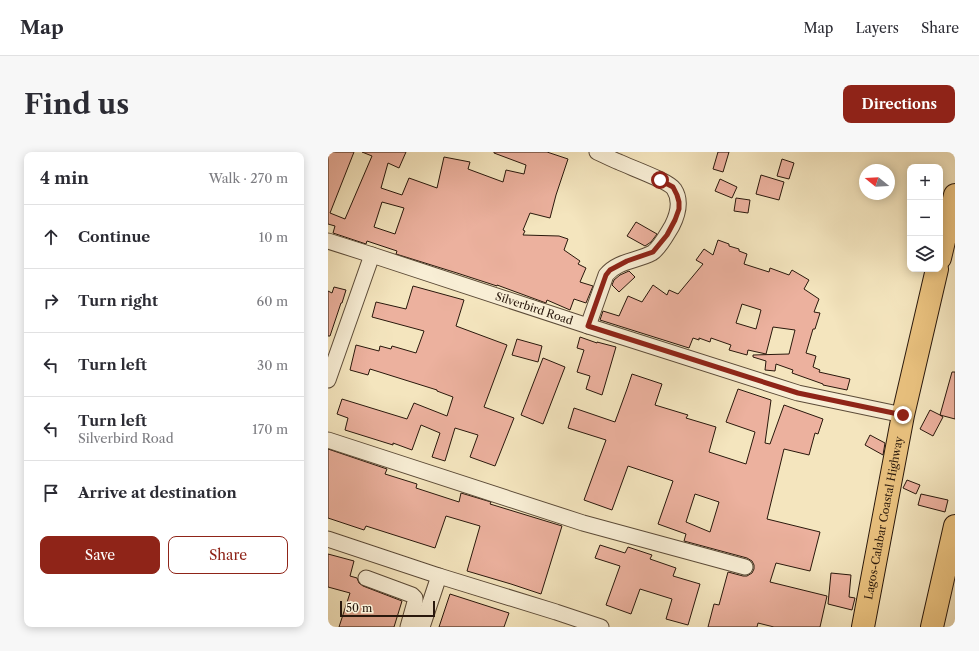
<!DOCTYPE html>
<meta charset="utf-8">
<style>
:root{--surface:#fff;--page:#f7f7f7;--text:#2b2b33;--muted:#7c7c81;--line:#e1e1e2;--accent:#8f2418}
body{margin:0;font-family:"Libre Caslon Text",serif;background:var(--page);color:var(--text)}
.controls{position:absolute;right:12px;top:12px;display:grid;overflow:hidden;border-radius:8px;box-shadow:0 2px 10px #0003}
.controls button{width:36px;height:36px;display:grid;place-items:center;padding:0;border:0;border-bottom:1px solid var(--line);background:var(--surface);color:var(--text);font:20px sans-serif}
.compass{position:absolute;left:531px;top:12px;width:36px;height:36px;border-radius:50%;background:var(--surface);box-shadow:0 2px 10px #0003;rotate:288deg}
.scale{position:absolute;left:12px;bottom:10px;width:95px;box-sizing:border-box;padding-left:4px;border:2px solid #29180c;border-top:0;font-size:11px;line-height:14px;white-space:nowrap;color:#29180c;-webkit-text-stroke:3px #f8eed5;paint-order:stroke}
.stop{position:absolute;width:12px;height:12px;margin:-9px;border:3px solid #8f2418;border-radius:50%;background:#fff}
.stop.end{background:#8f2418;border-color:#fff;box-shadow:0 1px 4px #0008}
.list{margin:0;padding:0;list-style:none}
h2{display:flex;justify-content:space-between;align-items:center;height:52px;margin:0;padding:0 16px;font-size:17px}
h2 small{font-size:13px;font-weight:400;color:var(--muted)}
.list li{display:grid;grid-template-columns:26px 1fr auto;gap:12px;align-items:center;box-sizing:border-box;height:64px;padding:0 16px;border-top:1px solid var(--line)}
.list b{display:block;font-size:15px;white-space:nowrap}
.list p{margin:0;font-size:13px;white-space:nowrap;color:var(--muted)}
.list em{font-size:13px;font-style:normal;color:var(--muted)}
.actions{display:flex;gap:8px;padding:12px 16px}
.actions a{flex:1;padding:9px 0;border:1px solid var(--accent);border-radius:8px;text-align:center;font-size:14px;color:var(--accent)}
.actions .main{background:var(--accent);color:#fff}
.icon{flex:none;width:22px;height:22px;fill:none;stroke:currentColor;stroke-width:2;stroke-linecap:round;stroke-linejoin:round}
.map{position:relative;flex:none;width:627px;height:475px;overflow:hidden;border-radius:8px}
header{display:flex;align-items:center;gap:24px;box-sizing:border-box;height:56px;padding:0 20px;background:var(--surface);border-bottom:1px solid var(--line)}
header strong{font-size:19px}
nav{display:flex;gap:22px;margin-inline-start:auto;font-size:14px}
.intro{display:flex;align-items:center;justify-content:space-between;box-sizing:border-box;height:96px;padding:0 24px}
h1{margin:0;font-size:28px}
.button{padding:10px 18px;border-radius:8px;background:var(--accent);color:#fff;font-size:14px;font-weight:700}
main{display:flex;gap:24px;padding:0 24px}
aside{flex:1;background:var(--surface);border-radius:8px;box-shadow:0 2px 10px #0003}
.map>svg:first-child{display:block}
.building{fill:#ecb19e;stroke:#29180c;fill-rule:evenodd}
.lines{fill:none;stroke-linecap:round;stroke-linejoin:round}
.minor-casing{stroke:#5c4b38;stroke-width:17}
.highway-casing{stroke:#29180c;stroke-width:24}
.minor{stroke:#f8eed5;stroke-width:15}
.highway{stroke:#eac27f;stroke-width:22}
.route{stroke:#8f2418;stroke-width:5}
.labels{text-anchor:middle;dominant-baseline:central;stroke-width:4;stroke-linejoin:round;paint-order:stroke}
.street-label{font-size:11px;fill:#29180c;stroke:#f8eed5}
</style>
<header>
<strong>Map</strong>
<nav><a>Map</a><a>Layers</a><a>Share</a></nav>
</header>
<div class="intro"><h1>Find us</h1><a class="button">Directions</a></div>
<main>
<aside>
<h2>4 min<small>Walk · 270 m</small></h2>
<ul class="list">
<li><svg class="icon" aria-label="ahead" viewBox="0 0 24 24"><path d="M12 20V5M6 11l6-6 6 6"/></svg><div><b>Continue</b></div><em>10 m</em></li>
<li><svg class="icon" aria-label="right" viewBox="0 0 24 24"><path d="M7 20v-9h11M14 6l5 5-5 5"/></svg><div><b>Turn right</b></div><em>60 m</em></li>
<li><svg class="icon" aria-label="left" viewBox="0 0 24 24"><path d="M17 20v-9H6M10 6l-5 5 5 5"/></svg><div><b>Turn left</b></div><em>30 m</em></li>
<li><svg class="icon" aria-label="left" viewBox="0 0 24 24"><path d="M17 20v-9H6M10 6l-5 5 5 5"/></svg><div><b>Turn left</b><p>Silverbird Road</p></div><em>170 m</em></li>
<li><svg class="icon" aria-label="arrive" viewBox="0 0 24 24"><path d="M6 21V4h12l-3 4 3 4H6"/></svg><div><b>Arrive at destination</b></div></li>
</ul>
<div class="actions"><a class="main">Save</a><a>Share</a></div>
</aside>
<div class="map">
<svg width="627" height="475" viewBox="0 0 627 475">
<rect width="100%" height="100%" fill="#f4e5be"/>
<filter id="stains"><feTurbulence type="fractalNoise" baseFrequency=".005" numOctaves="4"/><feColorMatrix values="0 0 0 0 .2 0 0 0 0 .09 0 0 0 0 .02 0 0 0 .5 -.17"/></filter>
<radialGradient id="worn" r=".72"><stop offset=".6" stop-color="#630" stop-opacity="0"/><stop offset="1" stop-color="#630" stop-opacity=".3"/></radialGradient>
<g class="building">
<path d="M0,0H26L2,61L17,67L44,4L34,0H78L71,16L60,11L53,36L74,43L81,26L109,36L116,5L142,10L140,17L175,30L178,18L196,22L198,13L166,1V0H219L240,7L228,43L222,66L202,61L195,78L197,79L195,83L231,84L240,87L236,98L252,109L250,112L258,116L252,130L265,134L258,151L246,147L242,158L219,148L218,151L169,133V134L129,121L68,102L69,99L39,89L38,92L5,81L7,74L0,72ZM54,50L76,56L67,82L46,75Z"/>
<path d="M390,0H401L395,20L385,17Z"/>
<path d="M454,7L466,11L461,27L449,24Z"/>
<path d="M433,23L456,30L451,48L428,42Z"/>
<path d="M392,27L409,35L404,46L387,39Z"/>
<path d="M408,46L422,48L420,61L406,59Z"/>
<path d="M308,70L329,82L323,90L317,94L299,84Z"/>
<path d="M390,88L401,92V94L411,97V99L419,102L416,112L441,120L442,116L461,123L464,118L481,128L476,137L491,147L486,160L492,161L487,177H485L478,201L488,204L485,215L492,218L491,220L522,227L519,238L495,233V232L464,221L465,218L448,212L447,219L437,218L438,209L425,205V203L461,202L467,178L445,175L438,202L420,198L419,203L401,198L403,193L383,186L382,190L371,186V188L365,186L361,196L272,168L275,159L291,164L300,144L314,150L325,133L339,143L341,138L350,142L375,112L368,108L376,97L385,103ZM414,152L433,158L428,177L408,171Z"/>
<path d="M301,119L307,125L291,140L284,133L286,128L292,123Z"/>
<path d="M85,134L136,148L128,174L179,193L156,255L186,266L167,314L142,305L150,283L127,276L117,309L104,305L112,281L93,273L84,298L65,291V293L17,278L20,266L9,262L14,247L79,267L86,251L119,264L125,245L109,239V238L42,217L40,223L22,218L28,193L51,199L52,194L63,197L64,194L88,201L96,179L44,165L48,150L78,157Z"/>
<path d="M6,135L18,138L14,151H13L2,184H0V139L4,141Z"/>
<path d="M252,185L269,191V190L288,195L274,243L258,237L262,224L249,220L256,198L249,196Z"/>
<path d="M189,187L214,194L210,210L184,203Z"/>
<path d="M215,206L237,215L215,272L193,263Z"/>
<path d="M624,220H627V267L612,263L615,265L605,284L592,277L602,258L612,263Z"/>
<path d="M304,222L334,232L327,253L360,263L358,266L388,275L381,300L418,312L427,280L398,270L410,237L443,248L437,291L442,292L456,253L495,267L490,282L487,281L481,303L456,297L439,367L492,380L482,419L448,411L442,430L499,444L492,475H446L430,471L429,475H380L386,452L391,453L400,420L415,424H419L424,421L426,417V413L424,409L419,406L356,389L358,382L330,372L345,329L300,314L284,358L256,348L278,288L240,276L246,256L287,270L299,237ZM367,342L391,350L382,380L358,370Z"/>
<path d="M542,283L557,291L555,303L537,293Z"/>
<path d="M0,297L59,317L57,322L89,332L88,336L131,350L133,341L163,350L162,352L234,374L213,442L183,432L139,419L152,374L118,364L107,396L38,374L36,378L0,366Z"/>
<path d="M579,328L592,333L588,342L575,336Z"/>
<path d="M593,342L620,348L617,360L590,353Z"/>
<path d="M272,393L297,401L300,395L324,403L322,407L348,416L345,424L372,432L360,473L338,467L344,447L312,437L303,462L278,453L292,414L267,406Z"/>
<path d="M0,402L26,409L22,424L29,426L31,431L35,434L74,449L66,475H11L22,441L0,435Z"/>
<path d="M503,421L523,423L521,445L527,446L524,458L500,452Z"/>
<path d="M122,442L181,461L176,475H111Z"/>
</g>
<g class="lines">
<g class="minor-casing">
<g id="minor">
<path id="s1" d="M0,89L44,103L260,174L470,241L575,263"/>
<path d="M260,174L278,123C289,109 309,109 324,101C332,96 339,82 344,74C350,62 354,49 346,37C341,29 301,15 291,10C283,7 276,3 269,0"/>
<path d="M0,228L44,103"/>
<path d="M0,288L255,371L417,415"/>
<path d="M0,387L111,424L228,460L273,475"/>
<path d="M38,426L84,443L87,446V450L80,475"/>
<path d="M94,475L111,424"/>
</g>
</g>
<g class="highway-casing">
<g id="highway">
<path d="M612,106L627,43"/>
<path id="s2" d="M535,475L575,263L609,117"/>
<path d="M604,475L627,374"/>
</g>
</g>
<use href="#minor" class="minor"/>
<use href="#highway" class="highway"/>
</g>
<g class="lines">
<path class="route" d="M332,28L345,35L349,43L351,50V57L347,68L339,83L325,100L299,109L282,118L278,123L260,174L470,241L575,263"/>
</g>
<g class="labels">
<g class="street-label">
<text stroke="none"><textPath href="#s1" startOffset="217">Silverbird Road</textPath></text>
<text stroke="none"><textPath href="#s2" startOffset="111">Lagos-Calabar Coastal Highway</textPath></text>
</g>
</g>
<rect width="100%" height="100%" filter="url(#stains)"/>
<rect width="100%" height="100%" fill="url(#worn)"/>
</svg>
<div class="controls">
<button>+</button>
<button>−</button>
<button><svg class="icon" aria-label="layers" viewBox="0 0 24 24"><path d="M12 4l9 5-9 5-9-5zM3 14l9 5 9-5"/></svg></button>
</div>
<svg class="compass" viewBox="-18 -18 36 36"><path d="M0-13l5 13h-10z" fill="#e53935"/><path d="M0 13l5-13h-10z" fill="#7c7c81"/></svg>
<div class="scale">50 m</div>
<div class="stop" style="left:332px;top:28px"></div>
<div class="stop end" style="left:575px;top:263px"></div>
</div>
</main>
